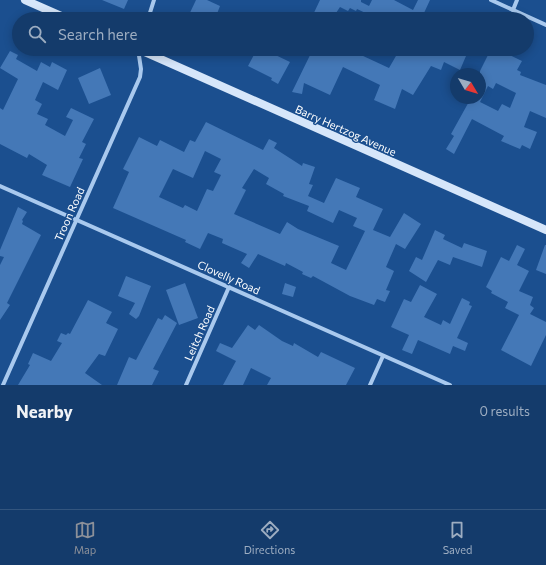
<!DOCTYPE html>
<style>
:root{--surface:#143b6b;--page:#214673;--text:#f1f3f6;--muted:#9dadc1;--line:#33557e;--accent:#8c9099}
body{margin:0;font-family:Commissioner,sans-serif;background:var(--page);color:var(--text)}
.compass{position:absolute;left:450px;top:68px;width:36px;height:36px;border-radius:50%;background:var(--surface);box-shadow:0 2px 10px #0003;rotate:128deg}
.list{margin:0;padding:0;list-style:none}
h2{display:flex;justify-content:space-between;align-items:center;height:52px;margin:0;padding:0 16px;font-size:17px}
h2 small{font-size:13px;font-weight:400;color:var(--muted)}
.icon{flex:none;width:22px;height:22px;fill:none;stroke:currentColor;stroke-width:2;stroke-linecap:round;stroke-linejoin:round}
.map{position:relative;flex:none;width:546px;height:385px;overflow:hidden}
.search{position:absolute;background:var(--surface);box-shadow:0 2px 10px #0003;left:12px;right:12px;top:12px;height:44px;display:flex;align-items:center;gap:10px;box-sizing:border-box;padding:0 14px;border-radius:22px;color:var(--muted);font-size:15px}
.sheet{height:124px;background:var(--surface)}
nav{display:flex;justify-content:space-around;align-items:center;box-sizing:border-box;height:56px;border-top:1px solid var(--line);background:var(--surface);font-size:11px;color:var(--muted)}
nav a{display:grid;justify-items:center;gap:2px}
nav .on{color:var(--accent)}
.map>svg:first-child{display:block}
.building{fill:#4478b7;fill-rule:evenodd}
.lines{fill:none;stroke-linecap:round;stroke-linejoin:round}
.street{stroke:#a9c9ee;stroke-width:4}
.secondary{stroke:#d6e6fa;stroke-width:8}
.labels{text-anchor:middle;dominant-baseline:central;stroke-width:3;stroke-linejoin:round;paint-order:stroke}
.street-label{font-size:11px;fill:#fff;stroke:#1b4f8f}
</style>
<div class="map">
<svg width="546" height="385" viewBox="0 0 546 385">
<rect width="100%" height="100%" fill="#1b4f8f"/>
<g class="building">
<path d="M102,0H128L124,9Z"/>
<path d="M196,0H207L220,6L215,19H187Z"/>
<path d="M320,0H361V2L369,6L372,0H394L413,10L418,0H430L424,13L437,19H371L372,16L357,9L356,11L350,8L348,11L340,7L332,19H311Z"/>
<path d="M257,49H263L290,62L278,84L271,80L272,78L248,66Z"/>
<path d="M313,49H364L361,55L389,68L400,49H440L448,53L449,49H469L460,70L444,62L441,70L431,66L413,95L402,89L395,109L374,100L380,85L343,67L330,95L304,83L302,94L292,92Z"/>
<path d="M491,49H497L522,61L517,70L521,72L520,75L546,85V118L530,111L524,127L537,132L530,149L522,145L520,149L501,141L504,136L472,119L454,154L446,149L454,136L451,134L471,98H480V71ZM496,83L516,93L510,108L502,104L498,111L480,102L488,86L493,89Z"/>
<path d="M10,51L18,55L16,59L37,71L41,62L50,67L52,62L67,70L58,90L43,82L35,100L42,104L37,114L48,119L45,125L65,136L73,120L66,117L71,108L94,119L82,142L86,144L79,158L83,159L70,187L42,175L47,165L29,154L27,158L0,144V108L3,110L18,79L0,68Z"/>
<path d="M100,68L111,95L89,104L78,78Z"/>
<path d="M206,122L263,150L269,139L277,143L274,148L302,166L303,163L315,167L309,184L313,185L308,196L324,203L336,178L360,188L356,197L383,209L373,230L390,237L404,213L421,224L405,249L396,244L386,267L394,271L386,290L390,291L385,302L377,299L374,305L350,296L313,276L311,278L302,274L303,272L286,263L285,266L258,254L249,268L241,263L247,254L222,243L223,239L208,233L200,249L185,242L186,240L113,208L129,172L123,169L139,137L157,146L160,140L184,152L190,140L195,142ZM205,151L221,159L214,172L221,175L213,191L207,189L197,211L185,205L183,208L159,197L173,169L193,178ZM254,169L269,178L266,184L284,194L283,196L309,206L307,211L333,223L339,210L357,218L353,226L365,231L346,270L331,263L339,246L298,229L287,222L280,234L234,214L246,190L242,188Z"/>
<path d="M18,207L27,212L22,220L23,221L22,224L41,235L7,303L10,305L0,320V265L4,257L0,256V250Z"/>
<path d="M435,230L445,235L443,239L462,248L464,243L487,251L482,267L453,257L450,265L438,260L426,282L409,271L416,257L422,260Z"/>
<path d="M517,245L525,249L517,265L529,271L519,291L533,297L530,305L534,308L530,314L546,322V335L531,366L501,350L519,315L505,308L508,302L491,293L492,291L486,287L501,257L509,261Z"/>
<path d="M545,245H546V274L536,270Z"/>
<path d="M126,276L151,286L139,316L136,319L129,314L135,303L118,296Z"/>
<path d="M185,283L198,318L179,325L166,290Z"/>
<path d="M285,283L296,287L293,297L282,294Z"/>
<path d="M420,285L437,294L424,317L441,325L443,320L450,324L462,298L470,302L469,305L472,306L457,338L468,343L465,351L453,346L450,354L418,340L412,354L402,350L409,335L391,327L404,299L411,302Z"/>
<path d="M88,300L112,312L106,323L118,329L105,356L99,354L85,373L102,385H18L30,365L28,364L33,353L51,361L62,343L57,341L61,333L66,335L68,333L70,334Z"/>
<path d="M165,315L177,323L153,369L159,371L152,385H117L129,357L136,360L158,318L162,320Z"/>
<path d="M248,325L255,330L259,325L282,341L293,346L294,343L318,357L321,352L355,368L346,385H267L271,378L251,368L243,385H223L236,361L216,351L220,343L232,348Z"/>
</g>
<g class="lines">
<g class="street">
<path d="M491,0L546,25"/>
<path d="M513,10L517,0"/>
<path d="M148,19L154,0"/>
<path d="M0,186L450,385"/>
<path d="M3,385L140,77L141,69L138,49"/>
<path d="M186,385L229,287"/>
<path d="M370,385L383,356"/>
</g>
<g class="secondary">
<path d="M25,0L68,19"/>
<path d="M138,49L546,230"/>
</g>
</g>
<g class="labels">
<g class="street-label">
<text transform="translate(346 130) rotate(24)">Barry Hertzog Avenue</text>
<text transform="translate(69 214) rotate(-66)">Troon Road</text>
<text transform="translate(229 277) rotate(24)">Clovelly Road</text>
<text transform="translate(199 333) rotate(-66)">Leitch Road</text>
</g>
</g>
</svg>
<svg class="compass" viewBox="-18 -18 36 36"><path d="M0-13l5 13h-10z" fill="#e53935"/><path d="M0 13l5-13h-10z" fill="#9dadc1"/></svg>
<div class="search"><svg class="icon" aria-label="search" viewBox="0 0 24 24"><circle cx="10" cy="10" r="6"/><path d="M15 15l6 6"/></svg>Search here</div>
</div>
<section class="sheet">
<h2>Nearby<small>0 results</small></h2>
<ul class="list">
</ul>
</section>
<nav>
<a class="on"><svg class="icon" aria-label="map" viewBox="0 0 24 24"><path d="M3 6l6-2 6 2 6-2v14l-6 2-6-2-6 2zM9 4v14M15 6v14"/></svg>Map</a>
<a><svg class="icon" aria-label="directions" viewBox="0 0 24 24"><path d="M12 3l9 9-9 9-9-9zM9 14v-3h6M13 9l2 2-2 2"/></svg>Directions</a>
<a><svg class="icon" aria-label="saved" viewBox="0 0 24 24"><path d="M7 4h10v16l-5-4-5 4z"/></svg>Saved</a>
</nav>
